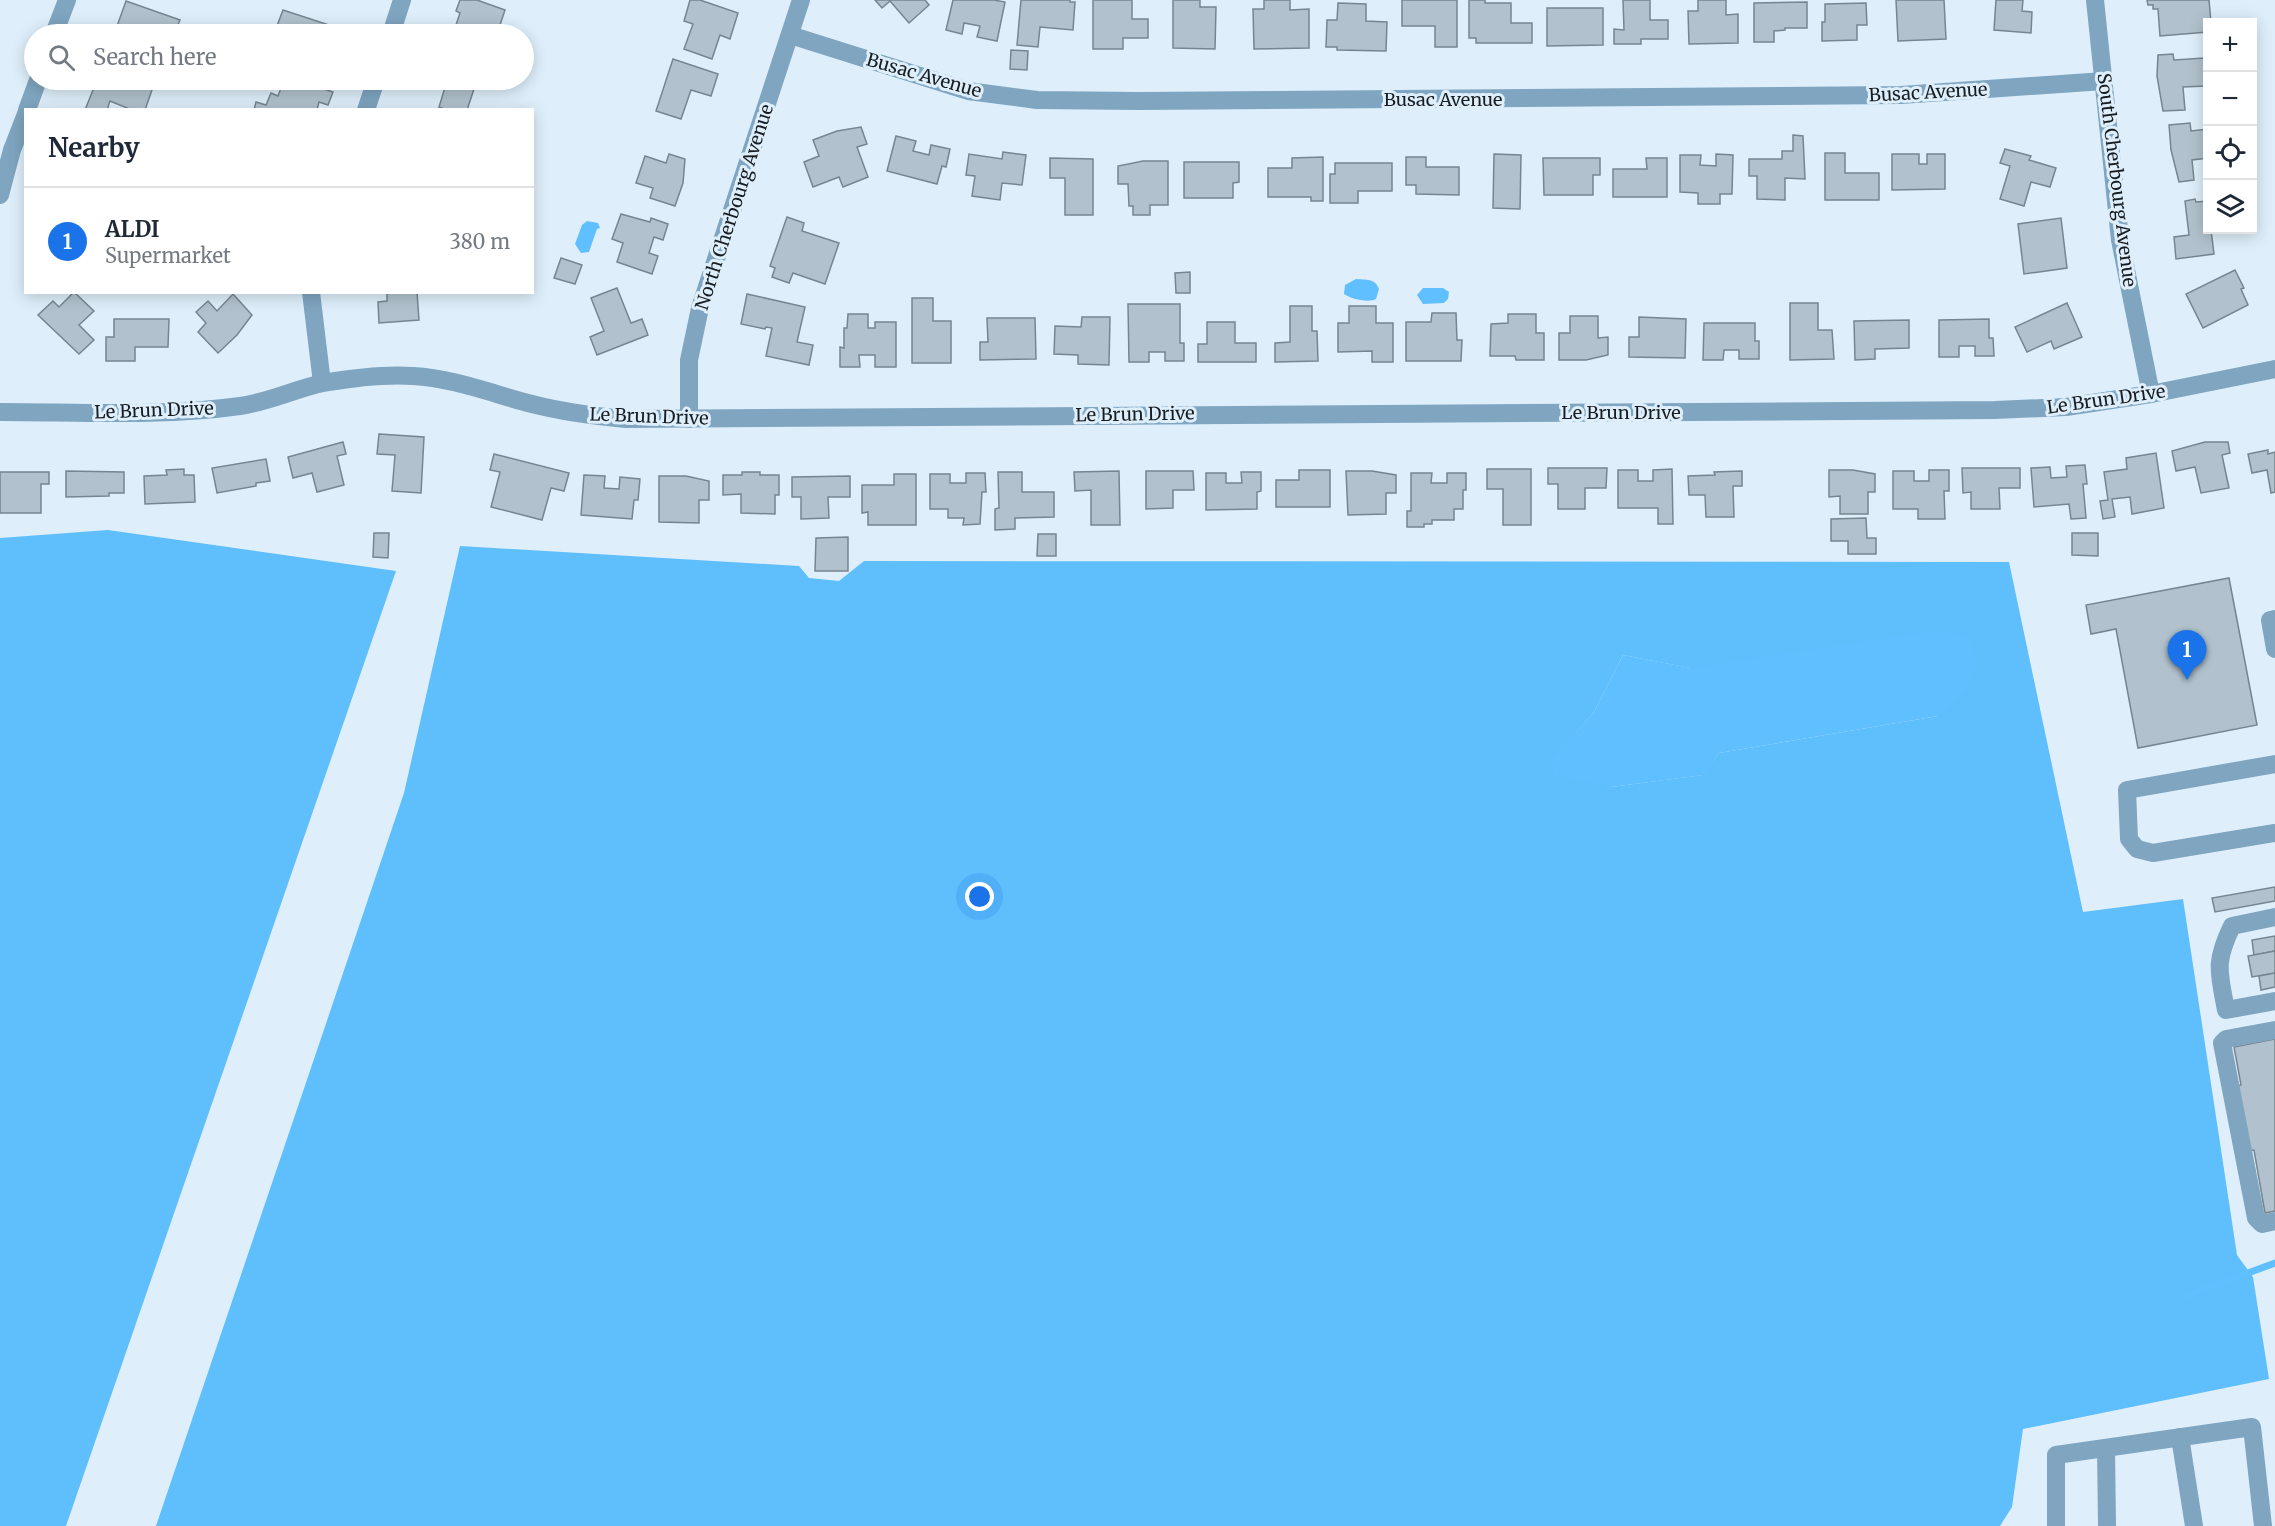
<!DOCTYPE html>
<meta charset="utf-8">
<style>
:root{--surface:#fff;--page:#f2f2f3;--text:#1f2937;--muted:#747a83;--line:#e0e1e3;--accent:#1a73e8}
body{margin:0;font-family:Merriweather,serif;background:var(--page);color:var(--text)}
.controls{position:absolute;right:18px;top:18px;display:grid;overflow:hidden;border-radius:0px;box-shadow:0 3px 15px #0003}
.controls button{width:54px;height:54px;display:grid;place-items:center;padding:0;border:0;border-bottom:2px solid var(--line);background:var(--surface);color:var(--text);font:30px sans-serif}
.you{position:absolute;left:980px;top:897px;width:21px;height:21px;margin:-15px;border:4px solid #fff;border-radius:50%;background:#1a73e8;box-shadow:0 0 0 9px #1a73e833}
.badge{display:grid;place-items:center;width:39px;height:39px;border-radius:50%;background:var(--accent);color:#fff;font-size:20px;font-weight:700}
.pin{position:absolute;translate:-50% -50px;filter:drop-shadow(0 2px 3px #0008)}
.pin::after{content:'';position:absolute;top:32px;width:21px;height:18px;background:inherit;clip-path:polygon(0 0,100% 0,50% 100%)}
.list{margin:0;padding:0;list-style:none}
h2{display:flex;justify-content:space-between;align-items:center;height:78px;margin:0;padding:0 24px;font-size:26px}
h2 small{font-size:20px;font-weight:400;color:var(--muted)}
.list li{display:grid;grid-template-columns:39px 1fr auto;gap:18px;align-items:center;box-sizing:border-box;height:108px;padding:0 24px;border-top:2px solid var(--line)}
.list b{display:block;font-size:22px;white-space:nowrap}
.list p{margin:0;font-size:20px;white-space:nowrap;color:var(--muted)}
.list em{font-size:20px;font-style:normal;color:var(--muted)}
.icon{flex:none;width:33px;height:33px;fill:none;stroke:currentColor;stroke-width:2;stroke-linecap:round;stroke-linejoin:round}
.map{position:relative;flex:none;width:2275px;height:1526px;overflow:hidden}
.search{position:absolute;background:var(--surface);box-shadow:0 3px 15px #0003;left:24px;top:24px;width:510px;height:66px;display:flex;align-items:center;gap:15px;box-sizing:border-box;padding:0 21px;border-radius:33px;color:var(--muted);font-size:22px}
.panel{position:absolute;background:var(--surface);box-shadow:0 3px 15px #0003;left:24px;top:108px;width:510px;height:186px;border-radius:0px}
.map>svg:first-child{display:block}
.forest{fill:#5fbefc;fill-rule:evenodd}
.water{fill:#60bffe}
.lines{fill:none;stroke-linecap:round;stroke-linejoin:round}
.stream{stroke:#60bffe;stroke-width:7}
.building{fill:#b1c2ce;stroke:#768691;stroke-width:1.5}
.minor{stroke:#7fa5c0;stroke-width:18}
.labels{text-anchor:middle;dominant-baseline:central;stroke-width:6;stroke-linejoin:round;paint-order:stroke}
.street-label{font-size:18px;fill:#171d21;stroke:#deeffb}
</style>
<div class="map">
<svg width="2275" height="1526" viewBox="0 0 2275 1526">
<rect width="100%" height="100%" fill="#deeffb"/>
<g class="forest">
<path d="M108,530L396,571L66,1526H0V538Z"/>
<path d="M460,546L799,566L809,578L839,581L864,561L2009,562L2083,912L2183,899L2237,1255L2253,1277L2269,1379L2023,1429L2012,1507L2000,1526H156L404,793ZM1623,655L1938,716L1719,753L1703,775L1611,787L1551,761L1594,712Z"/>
</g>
<g class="water">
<path d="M587,221L598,223L600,228L597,229L589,252L581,253L575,244L582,225Z"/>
<path d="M1356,279C1366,280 1375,278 1379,289L1376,299C1368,303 1351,299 1344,294L1345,285Z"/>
<path d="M1423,288H1443L1449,292L1448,299L1444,303L1423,304L1417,295Z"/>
<path d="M1938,630L1970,637L1977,666L1967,691L1938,716L1719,753L1704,775L1611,787L1554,776L1550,761L1594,712L1623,655L1691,668Z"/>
</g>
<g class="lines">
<path class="stream" d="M2183,1297L2275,1263"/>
</g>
<g class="building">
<path d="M460,0H477L505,10L497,34H453L460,13L456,11Z"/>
<path d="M690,0H700L738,13L730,39L720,35L712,59L684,49L693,24L684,21Z"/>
<path d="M875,0H925L929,5L909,23L890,1L882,8Z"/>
<path d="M953,0H994L1005,2L997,41L977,37L980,26L964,23L962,34L946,30Z"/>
<path d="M1021,0H1070V2H1075L1073,30L1040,27L1038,47L1017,45Z"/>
<path d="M1093,0H1132V19H1148V38H1123V49H1093Z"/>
<path d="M1173,0H1200V7H1216L1215,49L1173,48Z"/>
<path d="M1264,0H1290V10L1309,9V48L1254,49L1253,9H1264Z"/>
<path d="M1402,0H1457V47H1435V26H1402Z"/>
<path d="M1469,0H1485V3H1511V23H1532V43H1476V38H1469Z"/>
<path d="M1623,0H1650V20H1668V39H1641V44H1614V29L1624,30Z"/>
<path d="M1698,0H1726V15L1738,14V43L1689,44L1688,11H1698Z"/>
<path d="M1896,0H1944L1946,39L1898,41Z"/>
<path d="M1996,0H2023L2022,11L2032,12L2031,33L1994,30Z"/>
<path d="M2147,0H2209L2211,22H2208V32L2160,36L2158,9H2153V5H2148Z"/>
<path d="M126,1L180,20L174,34L161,32L160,34H127L116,29Z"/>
<path d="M1807,2V28H1785V30L1774,31V42H1754V3Z"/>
<path d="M1338,3L1366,4V21L1387,22L1386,51L1337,50V47H1326L1327,20H1337Z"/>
<path d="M1866,3L1867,25H1857V40L1822,41V22H1825V4Z"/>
<path d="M1547,8H1603V45L1547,46Z"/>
<path d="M283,10L335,27L333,34H274Z"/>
<path d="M1011,50L1028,51L1027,70L1010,69Z"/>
<path d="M2173,54L2174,60L2204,58L2206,86L2183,87L2185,110L2163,111L2157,76L2158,55Z"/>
<path d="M673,59L718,74L711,96L691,90L681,119L656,111Z"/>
<path d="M97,80H132L153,87L145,110H132L110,101L107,110H85Z"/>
<path d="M284,80H296L333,92L328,105L319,102L317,110H254L256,102L266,105L271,93L278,96Z"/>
<path d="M435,80H477L467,110H447L439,107L446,84Z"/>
<path d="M2190,123L2191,131L2208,129V158L2192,160L2194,180L2179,182L2171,150L2169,125Z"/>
<path d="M861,127L867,144L857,147L868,177L843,187L839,177L813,187L804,162L819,156L813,140L837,131Z"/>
<path d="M1793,135L1803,136L1805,179L1785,178V200L1757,199V176H1749V159H1782V151H1793Z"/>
<path d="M896,136L916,141L913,151L929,155L931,145L950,149L946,167L942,166L937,184L887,171Z"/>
<path d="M2005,149L2031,156L2029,160L2056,168L2050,187L2031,182L2024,206L2000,199L2010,166L2000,163Z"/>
<path d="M1003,152L1026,155L1022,185L1002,183L1000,200L972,196L975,176L966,175L969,154L1002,159Z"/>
<path d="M1825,153H1845V173H1879V200H1825Z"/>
<path d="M669,154L685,159L683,183L675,206L650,198L653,188L636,183L645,156L666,163Z"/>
<path d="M1494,154L1521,155L1520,209L1493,208Z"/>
<path d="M1716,154L1733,155L1732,194H1720V204H1698V193L1680,192V155H1701L1700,165L1716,166Z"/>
<path d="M1892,154H1919V164H1927V154H1945V189L1892,190Z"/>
<path d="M1323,157V201H1311V197H1268V168H1292V158Z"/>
<path d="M1406,157H1426V167H1459V195L1416,194V185H1406Z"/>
<path d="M1050,158L1093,159V215H1065V178H1050Z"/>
<path d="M1543,158H1600V175H1593V195H1544Z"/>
<path d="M1646,158H1667V197H1613V169H1647Z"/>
<path d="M1143,161H1168V205H1150V215H1133V206H1129L1128,184H1118V166Z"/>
<path d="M1184,162H1239V182L1233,183V198H1184Z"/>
<path d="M1335,163H1392V191H1358V203H1330V174H1335Z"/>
<path d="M2195,199L2196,202L2208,201V230H2211L2214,254L2176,259L2174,237L2189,235L2185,201Z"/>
<path d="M621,214L650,222L651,218L668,224L663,240L654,237L649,253L658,256L652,274L617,262L623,243L612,239Z"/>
<path d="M787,217L804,223L802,231L839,243L825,284L793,273L789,283L772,277L775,268L770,266Z"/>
<path d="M2061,218L2067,268L2024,274L2018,224Z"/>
<path d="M561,258L582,265L575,284L554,278Z"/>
<path d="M2235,270L2244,288L2241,289L2248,305L2203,328L2186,294Z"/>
<path d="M1190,272V293H1176L1175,273Z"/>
<path d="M617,288L631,323L642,319L648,335L597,355L590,337L604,331L591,298Z"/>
<path d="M74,292L94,311L79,325L94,340L79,354L38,315L53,301L59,307Z"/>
<path d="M387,292H417L419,320L379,323L378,302L387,301Z"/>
<path d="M233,294L252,315L237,335L218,353L198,332L206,323L196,312L208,301L217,311Z"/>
<path d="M747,294L805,307L797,342L813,345L809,365L766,356L772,328L766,327L765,329L741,324Z"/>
<path d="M912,298H933V321H951V363H912Z"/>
<path d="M1790,303H1818V330H1832L1834,359L1790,360Z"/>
<path d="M2067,303L2082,337L2054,349L2051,341L2027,352L2015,327Z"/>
<path d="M1128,304H1180V343H1184V361H1165V352H1149V362H1129Z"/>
<path d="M1290,306H1312V331H1317L1318,361L1275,362V343L1290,342Z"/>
<path d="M1349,306H1376V323H1393V362H1372V351L1338,352V323H1349Z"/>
<path d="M1432,313H1456L1457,340H1462L1461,361H1406V322H1431Z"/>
<path d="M848,314H868V328H875V322H896V367H875V355H859L860,367H840V347L844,348V328H847Z"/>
<path d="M1508,314H1536V333H1544V360H1516L1515,356H1490L1491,324L1508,323Z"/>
<path d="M1570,316H1598V338L1608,337V355L1586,360H1559V333H1570Z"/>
<path d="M1082,317H1110L1109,365L1078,364V355L1054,354L1055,326L1081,327Z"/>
<path d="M1639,317L1686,319L1685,358L1629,357V337H1639Z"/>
<path d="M987,318H1035L1036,359L980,360V342H988Z"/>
<path d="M114,319H169L168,347H135V361H106V337H114Z"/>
<path d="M1989,319V338H1993L1994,356H1975V346H1959V357H1939V320Z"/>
<path d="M1909,320V348L1875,349V359L1855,360L1854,321Z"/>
<path d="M1207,322H1235V343H1256V362H1198V344H1207Z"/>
<path d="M1704,323H1755V341H1759V359H1739V350H1724L1723,360H1703Z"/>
<path d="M379,434L424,437L421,493L392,491L395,455L377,454Z"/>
<path d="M343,442L346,454L337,456L344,485L317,492L312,473L293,478L288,457Z"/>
<path d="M2205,442H2228L2230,453L2222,455L2229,488L2201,493L2195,467L2176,471L2172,451Z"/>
<path d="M2268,450V454L2275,452V492L2271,493L2267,470L2252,473L2248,454Z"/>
<path d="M2156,453L2164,508L2132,514L2130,497L2112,499L2115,517L2103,519L2100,501L2108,500L2104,472L2127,469L2126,458Z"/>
<path d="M494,454L569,473L564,491L551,488L542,520L491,507L500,472L490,470Z"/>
<path d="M266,459L270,481L256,483V486L217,493L212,468Z"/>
<path d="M2085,465L2087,484H2083L2086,518L2071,519L2069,504L2034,507L2031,468L2050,467L2051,478L2067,477L2066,466Z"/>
<path d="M1548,468H1607L1606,488H1585V509H1558V484H1548Z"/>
<path d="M1962,468H2020V488H1999L2000,509H1971V492L1963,493Z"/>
<path d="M184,469V475H194L195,502L145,504L144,476L167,475L166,470Z"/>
<path d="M1487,469H1531V525H1503V489H1487Z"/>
<path d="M1672,469L1673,524H1658V508H1618V470H1638V481H1653V470Z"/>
<path d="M1299,470H1330V507H1276V480H1299Z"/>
<path d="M1829,470H1853L1875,474V492H1868V514H1840V496L1829,497Z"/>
<path d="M1929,470H1949V491H1944L1945,519H1918V509H1893V471H1914V481H1929Z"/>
<path d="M66,471L124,472V493H109V496L66,497Z"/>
<path d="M1119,471L1120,525H1091V490L1075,491L1074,472Z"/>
<path d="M1146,471H1193L1194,490H1173V508L1146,509Z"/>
<path d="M1346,471H1372L1396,475V493H1386V514L1348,515Z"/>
<path d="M1742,471V486H1733L1734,517H1706L1705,495H1689L1688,476L1715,475L1714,472Z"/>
<path d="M0,472H49V484H41V513H0Z"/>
<path d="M742,472H760V475H779V495H775V514L741,513V494L723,495V475H742Z"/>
<path d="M998,472H1022V492H1054V517L1015,518V529L995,530V509L999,508Z"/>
<path d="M1241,472H1261V491L1257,492V509L1206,510V473H1226V483H1242Z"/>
<path d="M966,473H985L986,492H982L980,524L963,525L964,518H948V509H930V474H950V483H966Z"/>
<path d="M1411,473H1432L1431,483H1447V473H1466V490H1463V509H1454V520H1432V524H1424V527H1407V511H1411Z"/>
<path d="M894,474H916V525H868V512L862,513V485H894Z"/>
<path d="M584,475L605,476L604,488L619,489L620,477L640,479L638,500H634L632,519L581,515Z"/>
<path d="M659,476H686L709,481V500H699V523L659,522Z"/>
<path d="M850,476V497H828L829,518L801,519V497H792V477Z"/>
<path d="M1866,518L1867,538H1876V554H1848V541H1831V519Z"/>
<path d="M374,533H389L388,558L373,557Z"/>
<path d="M2072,533H2098V556L2072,555Z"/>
<path d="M1038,534H1056V556H1037Z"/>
<path d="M848,537V571H815L816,538Z"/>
<path d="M2229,578L2257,725L2138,748L2116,629L2091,634L2086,605Z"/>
<path d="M2275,887V901L2215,912L2212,898Z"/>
<path d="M2275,936V951L2254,955L2252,940Z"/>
<path d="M2275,951V973L2252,977L2248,956Z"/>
<path d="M2275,973V987L2261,990L2259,976Z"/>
<path d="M2275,1039V1211L2265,1213L2254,1150L2248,1151L2236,1086L2241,1085L2234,1047Z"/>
</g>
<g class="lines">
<g class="minor">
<path d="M2095,0L2120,240L2151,394"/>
<path d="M54,34L67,0"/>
<path d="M391,34L402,0"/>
<path d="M790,35L968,91L1037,100L1140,101L1901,95L2104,81"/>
<path d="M27,110L38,80"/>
<path d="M366,110L376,80"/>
<path d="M0,195L12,150L26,114"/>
<path d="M311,292L322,383"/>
<path d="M0,412C79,412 161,417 240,406C269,402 295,389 323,383C352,378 384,374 413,376C453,378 493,394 532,404C563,412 594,416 626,419L1995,410L2066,407L2151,394L2275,369"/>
<path d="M689,419V360L700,308L801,0"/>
<path d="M2275,619L2270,620L2275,649"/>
<path d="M2275,764L2127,790L2129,839L2137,849L2153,853L2275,833"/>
<path d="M2275,917L2232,926C2214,963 2219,972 2226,1010L2275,1001"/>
<path d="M2275,1030L2226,1039L2222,1043L2256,1218L2262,1224L2275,1221"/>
<path d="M2180,1437L2194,1526"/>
<path d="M2106,1448L2107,1526"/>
<path d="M2056,1526V1455L2252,1427L2263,1526"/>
</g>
</g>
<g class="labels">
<g class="street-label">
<text transform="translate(924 75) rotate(16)">Busac Avenue</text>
<text transform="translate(1928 92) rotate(-3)">Busac Avenue</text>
<text x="1443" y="99">Busac Avenue</text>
<text transform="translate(2117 180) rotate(83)">South Cherbourg Avenue</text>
<text transform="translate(734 207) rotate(-72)">North Cherbourg Avenue</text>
<text transform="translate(2106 399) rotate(-8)">Le Brun Drive</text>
<text transform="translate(154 410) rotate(-2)">Le Brun Drive</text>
<text x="1621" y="412">Le Brun Drive</text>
<text transform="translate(1135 414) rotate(-1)">Le Brun Drive</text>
<text transform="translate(649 416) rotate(2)">Le Brun Drive</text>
</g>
</g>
</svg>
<div class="controls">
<button>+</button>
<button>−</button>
<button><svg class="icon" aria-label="locate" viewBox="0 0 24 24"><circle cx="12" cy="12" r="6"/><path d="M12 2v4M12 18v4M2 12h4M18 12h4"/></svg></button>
<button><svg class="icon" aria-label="layers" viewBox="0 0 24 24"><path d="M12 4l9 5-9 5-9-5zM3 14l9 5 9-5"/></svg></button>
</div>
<div class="you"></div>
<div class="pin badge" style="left:2187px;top:680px">1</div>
<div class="search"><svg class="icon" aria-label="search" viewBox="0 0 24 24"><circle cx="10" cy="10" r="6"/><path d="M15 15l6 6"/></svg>Search here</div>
<section class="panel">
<h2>Nearby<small></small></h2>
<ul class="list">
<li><span class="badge">1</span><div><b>ALDI</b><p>Supermarket</p></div><em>380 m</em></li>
</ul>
</section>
</div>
